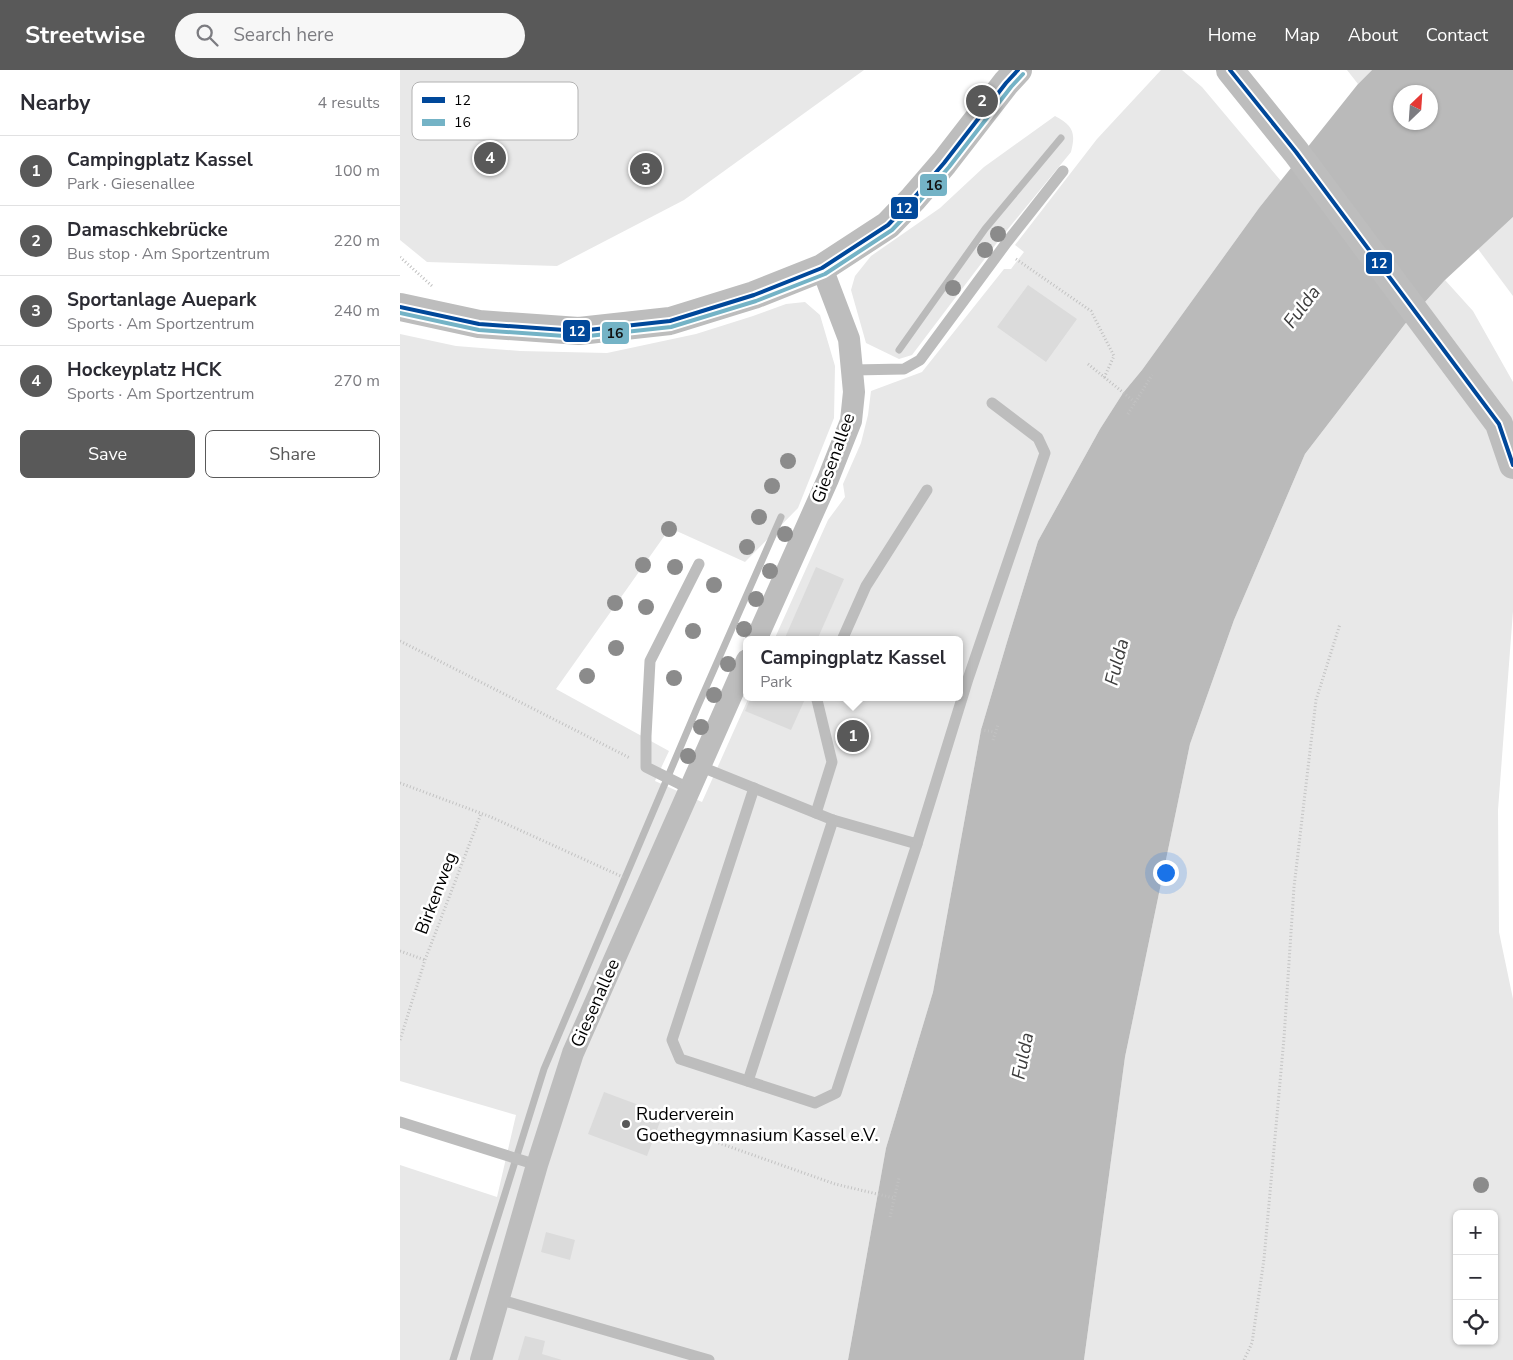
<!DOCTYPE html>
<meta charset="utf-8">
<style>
:root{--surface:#fff;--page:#f7f7f7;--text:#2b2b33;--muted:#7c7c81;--line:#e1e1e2;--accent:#595959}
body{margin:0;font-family:"Nunito Sans",sans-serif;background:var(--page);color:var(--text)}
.controls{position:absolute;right:15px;bottom:15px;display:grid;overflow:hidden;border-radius:8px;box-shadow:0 1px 4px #0004}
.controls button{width:45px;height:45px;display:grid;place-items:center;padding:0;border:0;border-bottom:1px solid var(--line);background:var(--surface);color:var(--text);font:25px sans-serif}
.compass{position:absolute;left:993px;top:15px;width:45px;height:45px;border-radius:50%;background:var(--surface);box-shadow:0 1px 4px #0004;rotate:25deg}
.you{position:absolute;left:765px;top:802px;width:18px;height:18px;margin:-12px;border:4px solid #fff;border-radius:50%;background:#1a73e8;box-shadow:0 0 0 8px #1a73e833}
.badge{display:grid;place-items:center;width:32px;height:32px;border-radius:50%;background:var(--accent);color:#fff;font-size:16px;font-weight:700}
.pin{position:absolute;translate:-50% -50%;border:2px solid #fff;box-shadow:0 1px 5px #0006}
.popup{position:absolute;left:343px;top:566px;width:220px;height:65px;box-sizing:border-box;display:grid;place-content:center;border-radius:8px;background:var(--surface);filter:drop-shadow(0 1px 4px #0005);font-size:16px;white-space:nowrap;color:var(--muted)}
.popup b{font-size:19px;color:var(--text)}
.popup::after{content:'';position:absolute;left:50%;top:100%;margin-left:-10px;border:10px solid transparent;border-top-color:var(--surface)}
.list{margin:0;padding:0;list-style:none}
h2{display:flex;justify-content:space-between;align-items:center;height:65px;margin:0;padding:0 20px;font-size:21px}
h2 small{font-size:16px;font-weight:400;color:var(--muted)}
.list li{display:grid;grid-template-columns:32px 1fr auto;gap:15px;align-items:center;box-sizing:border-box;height:70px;padding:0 20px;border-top:1px solid var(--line)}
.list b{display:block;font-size:19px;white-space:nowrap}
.list p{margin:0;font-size:16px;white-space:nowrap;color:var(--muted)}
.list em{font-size:16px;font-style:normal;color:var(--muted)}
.actions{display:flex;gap:10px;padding:15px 20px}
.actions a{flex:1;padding:11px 0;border:1px solid var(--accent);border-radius:8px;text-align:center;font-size:18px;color:var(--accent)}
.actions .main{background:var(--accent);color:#fff}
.icon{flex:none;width:28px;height:28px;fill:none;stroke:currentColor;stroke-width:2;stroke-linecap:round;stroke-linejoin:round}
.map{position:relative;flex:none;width:1113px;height:1290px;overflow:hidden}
header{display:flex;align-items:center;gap:30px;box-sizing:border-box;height:70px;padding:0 25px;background:var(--accent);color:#fff}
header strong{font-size:24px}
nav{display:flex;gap:28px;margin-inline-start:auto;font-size:18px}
.search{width:350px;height:45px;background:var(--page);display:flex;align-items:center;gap:12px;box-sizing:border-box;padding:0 18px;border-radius:28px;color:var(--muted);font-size:19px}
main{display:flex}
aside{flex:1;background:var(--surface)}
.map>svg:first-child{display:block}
.green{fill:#e8e8e8;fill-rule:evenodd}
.water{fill:#bababa;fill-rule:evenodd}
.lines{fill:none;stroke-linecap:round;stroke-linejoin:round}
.stream{stroke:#bababa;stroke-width:7}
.building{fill:#dbdbdb}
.path{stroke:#c2c2c2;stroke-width:3;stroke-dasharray:1 2.5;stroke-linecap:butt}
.service{stroke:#bdbdbd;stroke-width:11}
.minor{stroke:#bdbdbd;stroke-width:22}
.tertiary{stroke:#bdbdbd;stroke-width:28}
.bus-1-casing{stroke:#fff;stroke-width:8}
.bus-2-casing{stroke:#fff;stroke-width:8}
.bus-1{stroke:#00489a;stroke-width:4}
.bus-2{stroke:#74b3c6;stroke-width:4}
.tree{fill:#8b8b8b}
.poi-dot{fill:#595959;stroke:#fff;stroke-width:2}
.labels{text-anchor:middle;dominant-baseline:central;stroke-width:5;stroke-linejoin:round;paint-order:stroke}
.street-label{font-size:18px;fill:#000;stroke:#fff}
.poi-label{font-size:18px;fill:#000;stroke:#fff;text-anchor:start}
.water-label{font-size:19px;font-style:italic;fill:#3d3d3d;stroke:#fff}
.key{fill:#fff;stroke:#b2b2b2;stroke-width:1}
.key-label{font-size:14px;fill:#000}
.line-badge{stroke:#fff;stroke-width:2}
.badge-label{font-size:14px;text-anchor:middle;font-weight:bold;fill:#fff}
.pale-badge-label{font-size:14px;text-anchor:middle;font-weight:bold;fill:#111}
</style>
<header>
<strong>Streetwise</strong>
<div class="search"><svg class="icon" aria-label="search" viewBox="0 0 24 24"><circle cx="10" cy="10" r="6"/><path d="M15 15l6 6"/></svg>Search here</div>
<nav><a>Home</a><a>Map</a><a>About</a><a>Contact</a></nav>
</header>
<main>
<aside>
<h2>Nearby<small>4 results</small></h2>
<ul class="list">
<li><span class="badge">1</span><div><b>Campingplatz Kassel</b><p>Park · Giesenallee</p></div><em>100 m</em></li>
<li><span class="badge">2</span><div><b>Damaschkebrücke</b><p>Bus stop · Am Sportzentrum</p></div><em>220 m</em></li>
<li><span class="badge">3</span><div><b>Sportanlage Auepark</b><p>Sports · Am Sportzentrum</p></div><em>240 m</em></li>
<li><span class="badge">4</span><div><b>Hockeyplatz HCK</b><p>Sports · Am Sportzentrum</p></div><em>270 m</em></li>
</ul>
<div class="actions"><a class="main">Save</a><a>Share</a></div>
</aside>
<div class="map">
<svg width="1113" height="1290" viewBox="0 0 1113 1290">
<rect width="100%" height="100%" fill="#fff"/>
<g class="green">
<path d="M0,0H464L284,130L157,196L27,192L0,170Z"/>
<path d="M761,0H782L802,17L881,111L859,138L742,300L723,323L700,359L638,471L607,572L581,660L533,922L486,1078L448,1290H0V1095L97,1127L116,1045L0,1011V264L56,276L120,281L207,283L296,264L353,246L386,234L405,232L420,245L435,296L434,348L398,438L345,492L270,458L156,619L269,681L255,711L302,732L349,627H559V570H374L428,450L445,427L443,414L461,373L468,345L471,321L522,302L604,199H611L624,182L615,175L697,69Z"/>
<path d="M947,0H972L958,14Z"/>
<path d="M655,46C673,56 676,62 671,82L599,170L512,285L499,289L466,273L451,220L455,206L471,186L540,138L584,97Z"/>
<path d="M1113,147V226L1078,179Z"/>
<path d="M1045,210L1073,241L1113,312V541L1098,740L1099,862L1113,929V1290H684L725,987L790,674L834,550L905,384L1005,254ZM1057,1144H1094V1271H1057Z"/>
</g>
<path class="water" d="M972,0H1113V147L1045,210L1005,254L905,384L834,550L790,674L725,987L684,1290H448L486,1078L533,922L581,660L607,572L638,471L700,359L723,323L742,300L859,138L958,14ZM1001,22H1030V52H1001Z"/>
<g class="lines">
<g class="stream">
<path d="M499,280L585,159L661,68"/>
<path d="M53,1290L144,999L297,638L381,447"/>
</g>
</g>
<g class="building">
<path d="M628,215L677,249L646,292L597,257Z"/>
<path d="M416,497L444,509L417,570H384Z"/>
<path d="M351,627H406L391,660L345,641Z"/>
<path d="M204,1022L263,1044L247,1086L188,1064Z"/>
<path d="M146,1162L175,1170L170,1190L141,1182Z"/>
<path d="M125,1266L145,1271L142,1284L162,1290H118Z"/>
</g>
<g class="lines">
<g class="path">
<path d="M0,187L32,216"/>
<path d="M616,189L691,241L714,286L704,308"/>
<path d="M688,294L736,333"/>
<path d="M728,344L752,305"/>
<path d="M0,571L230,688"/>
<path d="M581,660L595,662"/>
<path d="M593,670L598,655"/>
<path d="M0,713L91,747L225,808"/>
<path d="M0,881L25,890"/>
<path d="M0,970L25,890L81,744"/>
<path d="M302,1067L435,1114L494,1128"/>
<path d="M490,1147L499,1108"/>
<path d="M844,1290L852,1273L864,1189L884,968L894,817L916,630L940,554"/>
</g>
<g class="service">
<path d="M453,300L504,299L520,290L607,172L663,101"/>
<path d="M442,570L466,516L527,420"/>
<path d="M299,696L433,750L517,774L568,609L645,383L638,368L592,333"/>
<path d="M354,718L272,970L280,989L415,1033L436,1023L517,774"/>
<path d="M290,719L246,697V666L250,591L299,494"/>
<path d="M416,743L432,692L417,630L418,627"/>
<path d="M348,1011L433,750"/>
<path d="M0,1052L137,1095"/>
<path d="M98,1229L309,1290"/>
</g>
<g class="minor">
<path d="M356,570L428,409L451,351L454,322L449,269L422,198"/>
<path d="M81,1290L137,1095L173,983L347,590"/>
</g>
<g class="tertiary">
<path d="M830,0L896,82L1099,354L1113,395"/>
<path d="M0,237L79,254L179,261L270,251L354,225L422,198L488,155L513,129L544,93L606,13L618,0"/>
</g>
<g class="bus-1-casing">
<g id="bus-1">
<path d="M830,0L896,82L1099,354L1113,395"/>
<path d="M0,237L79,254L179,261L270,251L354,225L422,198L488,155L513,129L544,93L606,13L618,0"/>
</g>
</g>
<g class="bus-2-casing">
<path id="bus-2" d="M0,243L79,260L179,267L271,257L356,231L425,204L492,160L518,133L549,97L611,17L623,4"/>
</g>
<use href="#bus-1" class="bus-1"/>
<use href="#bus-2" class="bus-2"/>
</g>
<g class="tree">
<circle cx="598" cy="164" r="8"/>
<circle cx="585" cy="180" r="8"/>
<circle cx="553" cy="218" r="8"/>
<circle cx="388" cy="391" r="8"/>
<circle cx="372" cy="416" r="8"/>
<circle cx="359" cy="447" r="8"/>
<circle cx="269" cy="459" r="8"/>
<circle cx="385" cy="464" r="8"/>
<circle cx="347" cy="477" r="8"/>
<circle cx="243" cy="495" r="8"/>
<circle cx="275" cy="497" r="8"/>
<circle cx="370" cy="501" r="8"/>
<circle cx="314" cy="515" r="8"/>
<circle cx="356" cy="529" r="8"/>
<circle cx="215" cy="533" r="8"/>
<circle cx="246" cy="537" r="8"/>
<circle cx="344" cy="559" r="8"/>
<circle cx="293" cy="561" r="8"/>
<circle cx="216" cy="578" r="8"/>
<circle cx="328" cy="594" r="8"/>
<circle cx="187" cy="606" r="8"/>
<circle cx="274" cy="608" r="8"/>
<circle cx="314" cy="625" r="8"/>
<circle cx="301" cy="657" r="8"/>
<circle cx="288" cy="686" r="8"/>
<circle cx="1081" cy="1115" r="8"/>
</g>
<circle class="poi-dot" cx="226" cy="1054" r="5"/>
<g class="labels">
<g class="street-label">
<text transform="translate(433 388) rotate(-70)">Giesenallee</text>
<text transform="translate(36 823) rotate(-69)">Birkenweg</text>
<text transform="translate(195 933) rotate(-66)">Giesenallee</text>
</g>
<g class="poi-label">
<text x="236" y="1044">Ruderverein<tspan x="236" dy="21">Goethegymnasium Kassel e.V.</tspan></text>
</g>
<g class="water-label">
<text transform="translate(902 237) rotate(-53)">Fulda</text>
<text transform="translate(717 592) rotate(-76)">Fulda</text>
<text transform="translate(623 986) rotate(-79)">Fulda</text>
</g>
</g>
<rect x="12" y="12" width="166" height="58" rx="8" class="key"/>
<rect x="22" y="27" width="23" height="6" fill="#00489a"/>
<rect x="22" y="49" width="23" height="7" fill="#74b3c6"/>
<g class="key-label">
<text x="54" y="35">12</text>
<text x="54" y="57">16</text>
</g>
<g class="line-badge">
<rect x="519" y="103" width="29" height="24" rx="5" fill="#74b3c6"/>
<rect x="490" y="126" width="29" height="24" rx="5" fill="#00489a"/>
<rect x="965" y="181" width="28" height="24" rx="5" fill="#00489a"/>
<rect x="162" y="249" width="29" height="24" rx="5" fill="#00489a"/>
<rect x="201" y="251" width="29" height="24" rx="5" fill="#74b3c6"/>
</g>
<g class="badge-label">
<text x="504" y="143">12</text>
<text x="979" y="198">12</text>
<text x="177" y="266">12</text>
</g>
<g class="pale-badge-label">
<text x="534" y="120">16</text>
<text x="215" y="268">16</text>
</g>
</svg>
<div class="controls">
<button>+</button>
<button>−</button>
<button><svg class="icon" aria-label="locate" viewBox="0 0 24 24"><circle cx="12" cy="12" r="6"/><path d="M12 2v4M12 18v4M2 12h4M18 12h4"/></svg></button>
</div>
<svg class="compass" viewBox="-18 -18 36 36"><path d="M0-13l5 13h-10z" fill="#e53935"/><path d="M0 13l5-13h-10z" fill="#7c7c81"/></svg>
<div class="you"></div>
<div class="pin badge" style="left:453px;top:666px">1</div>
<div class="popup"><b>Campingplatz Kassel</b>Park</div>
<div class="pin badge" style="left:582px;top:31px">2</div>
<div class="pin badge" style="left:246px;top:99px">3</div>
<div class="pin badge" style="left:90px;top:88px">4</div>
</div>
</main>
